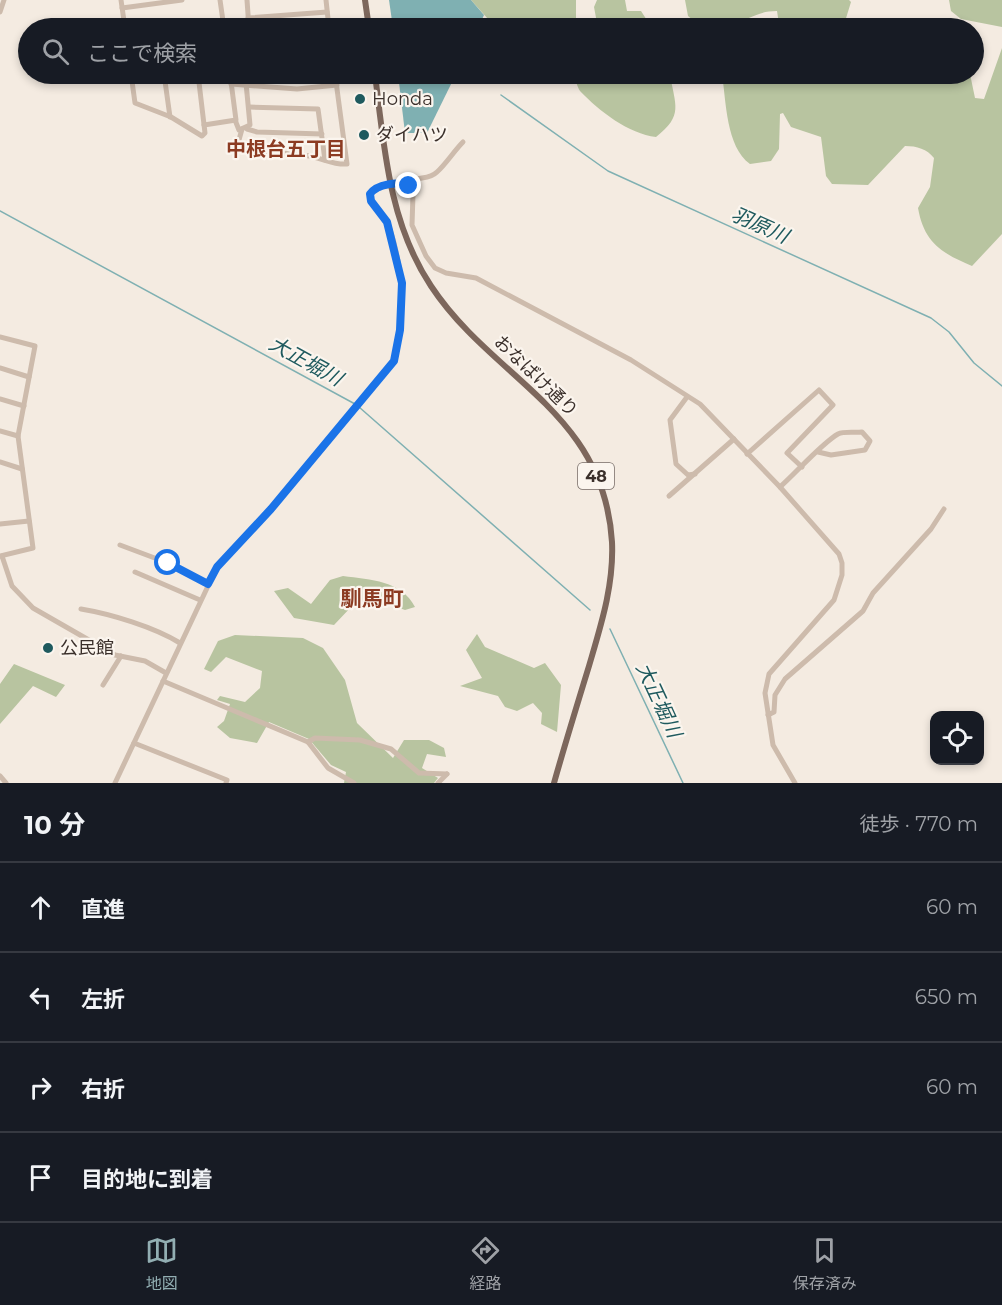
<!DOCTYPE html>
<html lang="ja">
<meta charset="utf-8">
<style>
:root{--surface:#171b24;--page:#242831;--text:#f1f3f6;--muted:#9ea1a6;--line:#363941;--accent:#92aeb2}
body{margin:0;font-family:Montserrat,"Noto Sans JP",sans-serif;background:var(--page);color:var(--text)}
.controls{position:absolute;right:18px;bottom:18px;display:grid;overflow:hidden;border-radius:12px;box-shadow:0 3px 9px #0003}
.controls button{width:54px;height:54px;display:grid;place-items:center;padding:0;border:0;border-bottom:2px solid var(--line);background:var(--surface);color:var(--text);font:30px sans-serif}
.stop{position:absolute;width:18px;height:18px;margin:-14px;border:4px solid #1a73e8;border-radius:50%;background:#fff}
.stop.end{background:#1a73e8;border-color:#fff;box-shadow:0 2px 6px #0008}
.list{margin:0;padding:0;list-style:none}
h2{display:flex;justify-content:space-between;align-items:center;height:78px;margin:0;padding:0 24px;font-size:26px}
h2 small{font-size:20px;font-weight:400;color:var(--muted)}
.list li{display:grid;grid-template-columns:39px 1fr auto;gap:18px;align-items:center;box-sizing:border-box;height:90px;padding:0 24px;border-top:2px solid var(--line)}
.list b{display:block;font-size:22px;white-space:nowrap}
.list em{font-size:20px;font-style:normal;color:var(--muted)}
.icon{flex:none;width:33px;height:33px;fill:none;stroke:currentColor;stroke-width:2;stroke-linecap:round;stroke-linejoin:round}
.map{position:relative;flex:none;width:1002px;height:783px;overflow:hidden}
.search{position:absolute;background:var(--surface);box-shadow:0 3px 9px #0003;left:18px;right:18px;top:18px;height:66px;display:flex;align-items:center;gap:15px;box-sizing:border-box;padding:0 21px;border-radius:33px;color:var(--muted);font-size:22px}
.sheet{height:438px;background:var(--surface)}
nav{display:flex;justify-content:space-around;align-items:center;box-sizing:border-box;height:84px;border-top:2px solid var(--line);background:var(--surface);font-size:16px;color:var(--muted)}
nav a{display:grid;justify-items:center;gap:3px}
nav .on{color:var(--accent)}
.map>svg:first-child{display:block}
.green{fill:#b8c4a0}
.water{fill:#7fb0b2}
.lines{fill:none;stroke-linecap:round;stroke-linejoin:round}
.stream{stroke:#7fb0b2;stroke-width:1.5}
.minor{stroke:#cdbbac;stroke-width:5}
.major{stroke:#7d675c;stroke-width:6}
.route{stroke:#1a73e8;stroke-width:8}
.poi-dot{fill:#1f5a5e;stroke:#fbf5ee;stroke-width:2}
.labels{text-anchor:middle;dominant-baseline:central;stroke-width:4.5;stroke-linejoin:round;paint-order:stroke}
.shield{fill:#fbf5ee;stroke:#756b66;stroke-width:1.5}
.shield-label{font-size:16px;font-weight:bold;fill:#3b302b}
.poi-label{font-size:18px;fill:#3b302b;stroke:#fbf5ee;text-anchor:start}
.street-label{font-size:18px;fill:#3b302b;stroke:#fbf5ee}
.neighbourhood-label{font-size:20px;font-weight:bold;fill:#8c3b22;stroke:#fbf5ee}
.water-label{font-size:20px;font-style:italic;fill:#1f5a5e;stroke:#fbf5ee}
.quarter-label{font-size:21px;font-weight:bold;fill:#8c3b22;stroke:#fbf5ee}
</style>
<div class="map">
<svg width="1002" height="783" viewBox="0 0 1002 783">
<rect width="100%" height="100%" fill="#f4ebe1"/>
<g class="green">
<path d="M471,0H576V28H496Z"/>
<path d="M597,0H625L627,11H641L652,28H611L597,23L594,7Z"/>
<path d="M685,0H849L851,2L843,28H771L779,24L777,11C763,11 756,15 744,20C730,25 715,26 700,26L688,16Z"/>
<path d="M949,0H1002V27L961,19L951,11Z"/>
<path d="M1002,48V234L972,266C941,253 924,242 918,208L930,187L934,158C927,149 917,146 905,146L868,185L832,184L826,176L821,137L791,127L783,113L780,114L779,149L771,161L750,164C726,147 726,100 722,74H970L975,98L984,99Z"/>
<path d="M573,74H670C675,106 684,115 656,137C629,134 599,111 580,91C577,87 576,79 573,74Z"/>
<path d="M343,576C371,580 401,580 415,607L405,610L388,604L352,606L334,625L294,618L274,591L288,588L311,604L330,580Z"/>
<path d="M477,634L485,647L534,668L545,663L561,685L557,732L541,724L542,713L533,703L517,711L505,707L498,696L460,686L482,678L466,650Z"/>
<path d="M235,635L303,638L323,648L345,680L357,723L393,758L404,740H429L444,748L446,757L427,754L422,768L438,778L434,783H344L346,772L331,765L309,739L269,722L257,743L230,738L217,727L224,721L230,704L217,700L220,696L245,702L260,688L262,671L226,657L211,672L204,669L218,641Z"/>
<path d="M14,664L65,685L56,697L33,686L0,724V684Z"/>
</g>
<g class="water">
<path d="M389,0H471L484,15L478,28H393Z"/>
<path d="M398,74H456L427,133H405Z"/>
</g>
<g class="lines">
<g class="stream">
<path d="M501,95L608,171L931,318L949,332L974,363L1002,386"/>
<path d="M0,211L355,404"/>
<path d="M359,407L590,610"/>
<path d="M610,629L683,783"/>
</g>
<g class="minor">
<path d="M121,0L125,28"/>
<path d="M220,0L224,28"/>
<path d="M247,0L249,28"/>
<path d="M326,0L329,28"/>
<path d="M122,8L182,0"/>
<path d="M0,12L4,0"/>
<path d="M248,18L327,12"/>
<path d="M184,28L223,23"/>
<path d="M131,74L135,103L171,117L202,136L205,133L198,74"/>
<path d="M164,74L170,117"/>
<path d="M251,74V83"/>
<path d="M231,84L297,89L337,85"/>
<path d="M249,107L318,109L325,160"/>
<path d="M235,120L239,130L250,125L246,83"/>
<path d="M204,125L236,120L230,74"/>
<path d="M242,129L237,147C263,154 289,152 314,157C326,160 335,165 347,164L335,74"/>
<path d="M247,129L257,132L322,134"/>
<path d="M406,185C415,175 428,181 437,172C446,164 454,151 463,142"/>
<path d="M0,337L35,346L18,436L33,548L0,556"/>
<path d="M0,368L29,377"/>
<path d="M687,397L670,420L676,464L688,475L695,474"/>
<path d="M0,399L24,406"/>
<path d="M0,431L18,436"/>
<path d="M747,454L819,390L833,405L787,453L802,467"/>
<path d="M0,462L22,469"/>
<path d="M780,487C795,474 822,443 838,434C844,431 855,433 862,432L870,441L865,450L831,455L818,452"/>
<path d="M669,496L734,439"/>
<path d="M0,524L29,521"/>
<path d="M120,545L168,563L208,584"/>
<path d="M2,556L12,586L33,608L115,655L145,661L166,673"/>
<path d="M135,572L200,600"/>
<path d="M81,609C111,614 154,627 180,643"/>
<path d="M163,681L308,742L328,768L354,783"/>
<path d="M103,685L121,656"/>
<path d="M768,715L774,712L775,695L785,679L863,611L873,593L931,529L944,509"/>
<path d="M308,742L315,738L360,740L391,749L419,773L447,774"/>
<path d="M134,743L227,780L226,783"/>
<path d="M0,776L6,783"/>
<path d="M115,783L217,567L271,509L394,361C405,315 404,270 389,226C385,214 371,207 370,194L381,187L399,184L409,186L413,194L412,225L426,256L435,268L446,273L476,278L631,360L700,404L780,487L839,554L842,563V575L834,600L769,674L765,693L773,745L795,783"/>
<path d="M438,783L447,774"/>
</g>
<g class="major">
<path d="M365,0L369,28"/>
<path d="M375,74C384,147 389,223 431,286C493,380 604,411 612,542C614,585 601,625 589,666C577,705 565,744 554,783"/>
</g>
</g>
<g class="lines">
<path class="route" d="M168,563L208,584L217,567L271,509L394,361L400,330L402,283L387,222L371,201L370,194C377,184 398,181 409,186"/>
</g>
<g class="poi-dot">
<circle cx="360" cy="99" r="6"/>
<circle cx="364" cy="135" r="6"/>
<circle cx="48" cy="648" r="6"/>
</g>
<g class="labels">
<rect class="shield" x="578" y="463" width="36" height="26" rx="4.5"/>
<g class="shield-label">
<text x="596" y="476">48</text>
</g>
<g class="poi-label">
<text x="372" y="99">Honda</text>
<text x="376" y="135">ダイハツ</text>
<text x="60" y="648">公民館</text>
</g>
<g class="street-label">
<text transform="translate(536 376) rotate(44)">おなばけ通り</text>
</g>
<g class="neighbourhood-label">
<text x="286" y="149">中根台五丁目</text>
</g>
<g class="water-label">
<text transform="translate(760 225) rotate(24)">羽原川</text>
<text transform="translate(306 361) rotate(29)">大正堀川</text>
<text transform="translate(659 700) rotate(65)">大正堀川</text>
</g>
<g class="quarter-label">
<text x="372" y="598">馴馬町</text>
</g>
</g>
</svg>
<div class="controls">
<button><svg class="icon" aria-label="locate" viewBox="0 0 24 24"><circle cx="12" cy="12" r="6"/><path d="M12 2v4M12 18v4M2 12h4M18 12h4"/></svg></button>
</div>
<div class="stop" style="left:168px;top:563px"></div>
<div class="stop end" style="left:409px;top:186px"></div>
<div class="search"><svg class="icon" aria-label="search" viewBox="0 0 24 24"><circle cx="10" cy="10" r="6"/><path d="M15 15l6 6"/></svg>ここで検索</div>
</div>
<section class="sheet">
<h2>10 分<small>徒歩 · 770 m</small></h2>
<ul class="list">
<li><svg class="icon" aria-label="ahead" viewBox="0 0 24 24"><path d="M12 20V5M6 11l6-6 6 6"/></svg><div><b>直進</b></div><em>60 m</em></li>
<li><svg class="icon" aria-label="left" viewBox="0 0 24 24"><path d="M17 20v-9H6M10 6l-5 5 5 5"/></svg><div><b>左折</b></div><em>650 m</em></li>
<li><svg class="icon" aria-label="right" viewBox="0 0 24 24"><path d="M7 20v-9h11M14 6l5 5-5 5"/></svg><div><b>右折</b></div><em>60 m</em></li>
<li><svg class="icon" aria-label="arrive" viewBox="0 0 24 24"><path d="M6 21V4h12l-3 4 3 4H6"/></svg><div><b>目的地に到着</b></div></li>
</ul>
</section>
<nav>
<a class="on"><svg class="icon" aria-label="map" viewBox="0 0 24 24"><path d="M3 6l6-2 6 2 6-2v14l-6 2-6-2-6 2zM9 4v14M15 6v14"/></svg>地図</a>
<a><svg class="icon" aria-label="directions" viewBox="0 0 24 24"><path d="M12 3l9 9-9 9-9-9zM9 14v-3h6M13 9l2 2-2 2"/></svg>経路</a>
<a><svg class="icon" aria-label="saved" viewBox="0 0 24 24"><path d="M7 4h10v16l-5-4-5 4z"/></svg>保存済み</a>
</nav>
